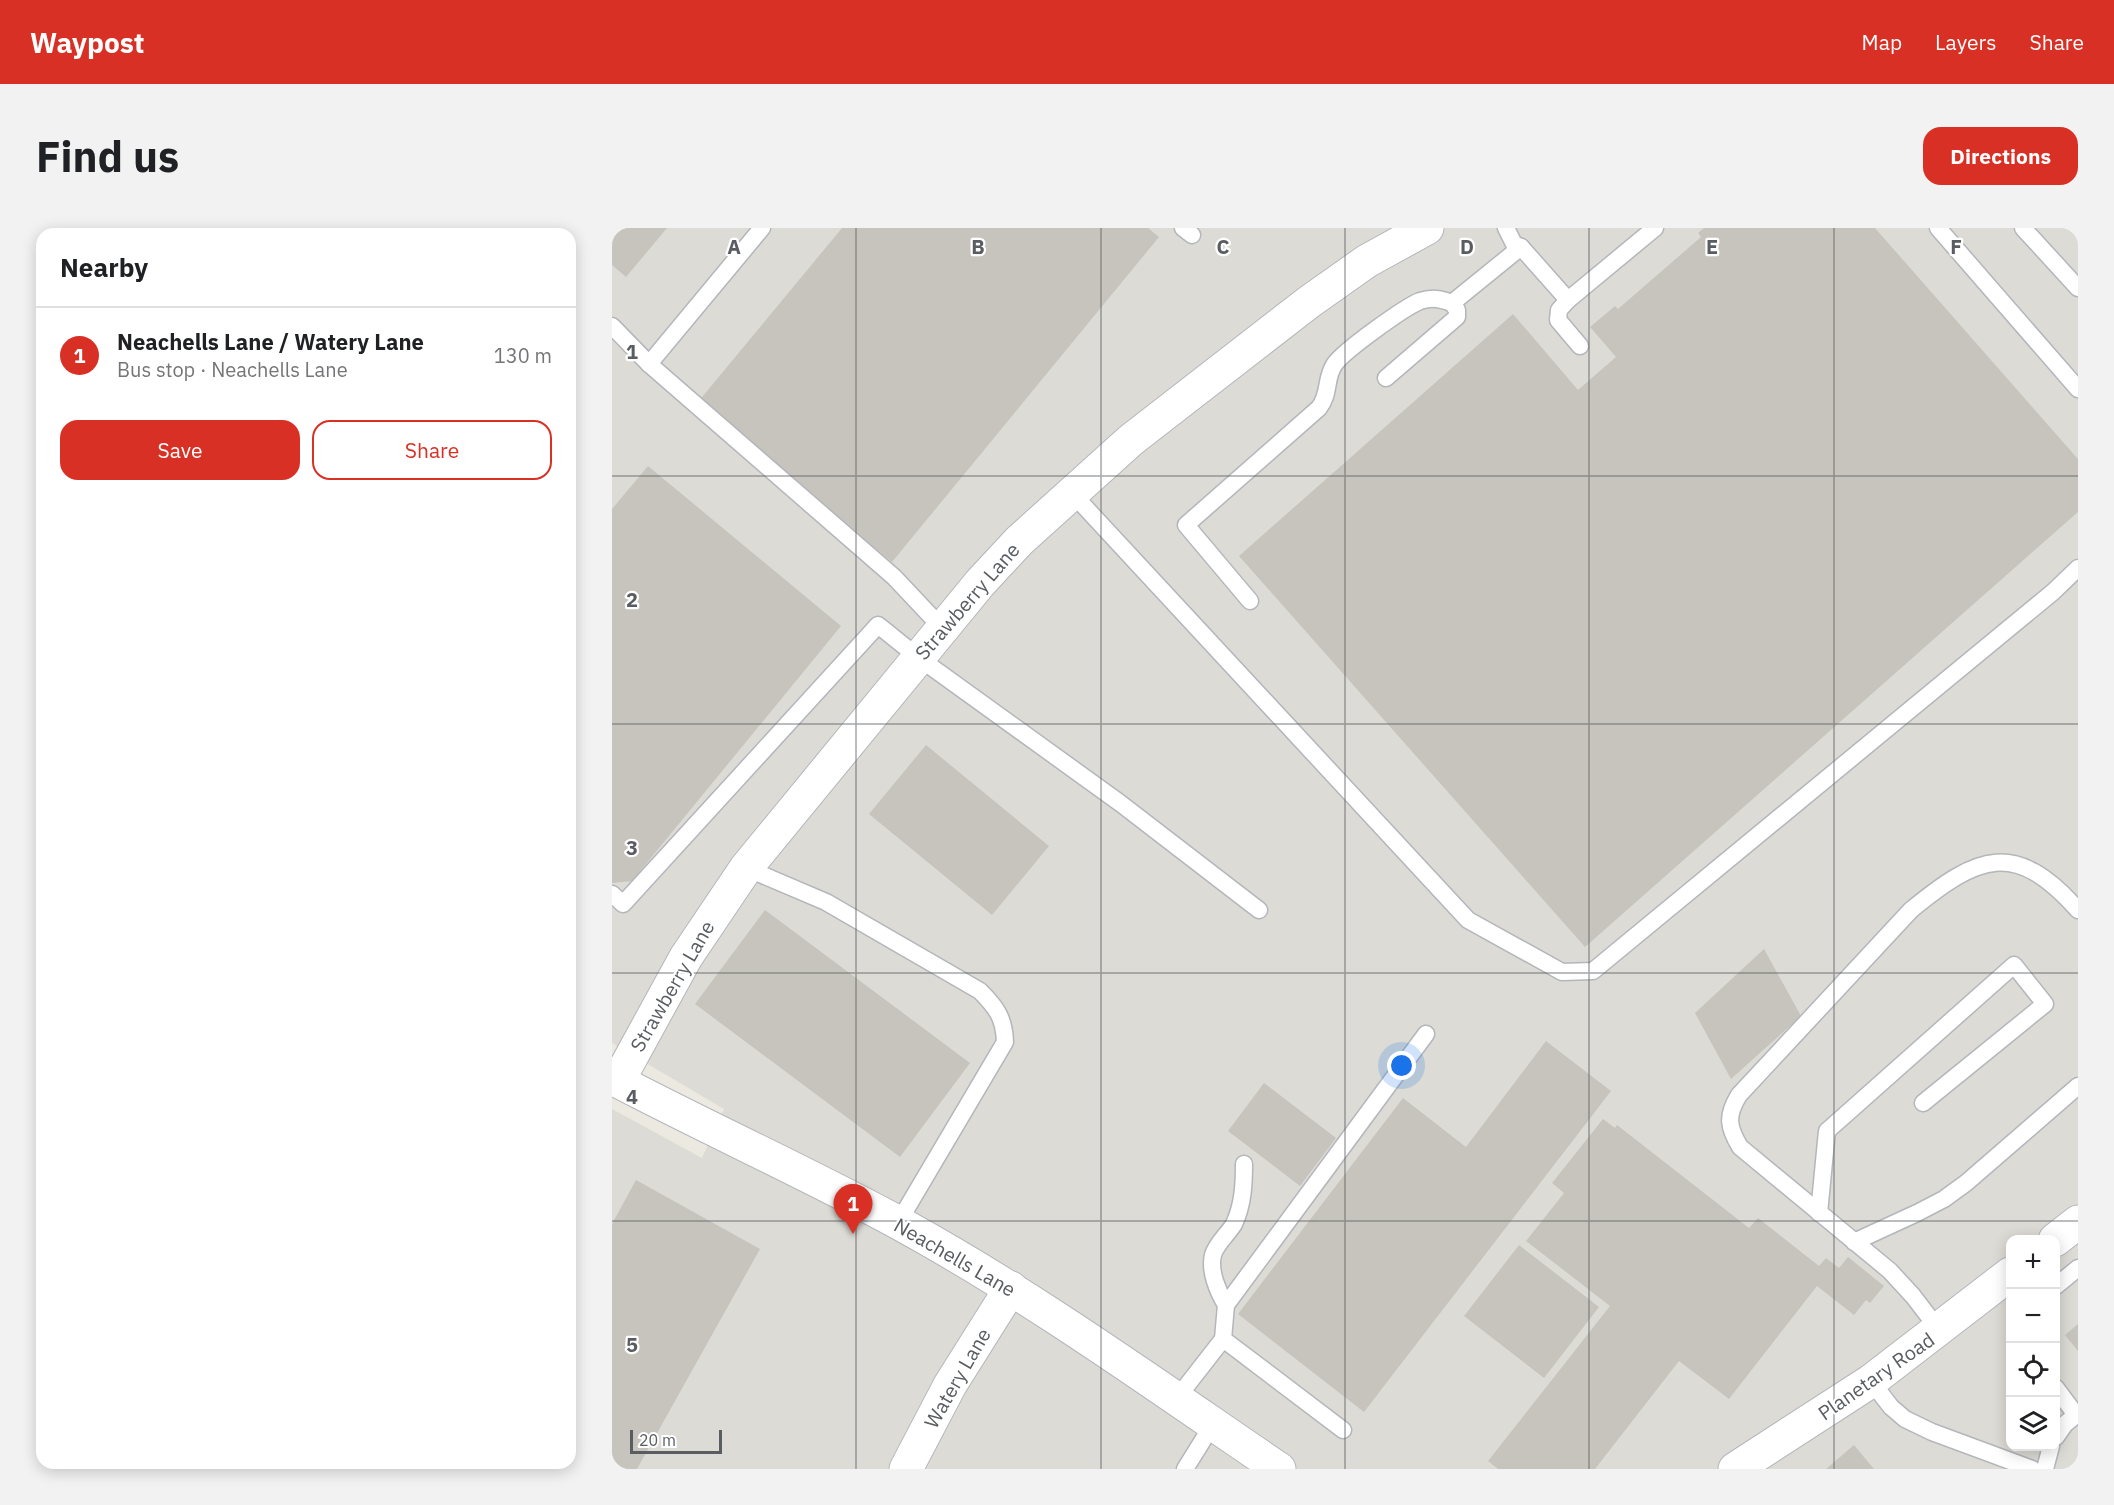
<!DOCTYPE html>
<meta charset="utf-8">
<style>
:root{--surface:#fff;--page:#f2f2f2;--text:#202124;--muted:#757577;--line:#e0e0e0;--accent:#d93025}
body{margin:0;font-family:"IBM Plex Sans",sans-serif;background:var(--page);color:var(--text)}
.controls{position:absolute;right:18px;bottom:18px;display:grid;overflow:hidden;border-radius:12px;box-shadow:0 3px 15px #0003}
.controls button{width:54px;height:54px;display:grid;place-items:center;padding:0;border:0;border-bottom:2px solid var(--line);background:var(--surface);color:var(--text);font:30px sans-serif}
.scale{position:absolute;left:18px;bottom:15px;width:92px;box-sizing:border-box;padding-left:6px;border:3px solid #595d61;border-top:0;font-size:16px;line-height:21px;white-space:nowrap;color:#595d61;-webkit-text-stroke:4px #fff;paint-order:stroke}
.you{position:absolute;left:790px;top:838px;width:21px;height:21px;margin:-15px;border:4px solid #fff;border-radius:50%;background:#1a73e8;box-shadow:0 0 0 9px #1a73e833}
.badge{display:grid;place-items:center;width:39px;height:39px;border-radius:50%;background:var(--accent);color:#fff;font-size:20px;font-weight:700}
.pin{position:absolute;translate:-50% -50px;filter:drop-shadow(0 2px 3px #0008)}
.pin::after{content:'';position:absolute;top:32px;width:21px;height:18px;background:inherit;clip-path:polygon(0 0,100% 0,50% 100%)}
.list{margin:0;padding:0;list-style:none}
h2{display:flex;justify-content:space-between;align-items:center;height:78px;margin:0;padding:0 24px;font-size:26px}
h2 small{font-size:20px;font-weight:400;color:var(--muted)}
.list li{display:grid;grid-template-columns:39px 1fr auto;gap:18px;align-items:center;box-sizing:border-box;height:96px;padding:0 24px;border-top:2px solid var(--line)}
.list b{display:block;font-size:22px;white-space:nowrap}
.list p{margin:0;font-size:20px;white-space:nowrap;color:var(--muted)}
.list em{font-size:20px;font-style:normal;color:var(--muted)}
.actions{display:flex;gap:12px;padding:18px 24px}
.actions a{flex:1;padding:14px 0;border:2px solid var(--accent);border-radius:18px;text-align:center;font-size:21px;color:var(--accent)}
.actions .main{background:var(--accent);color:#fff}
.icon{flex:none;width:33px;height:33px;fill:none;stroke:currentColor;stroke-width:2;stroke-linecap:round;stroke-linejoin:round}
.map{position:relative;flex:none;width:1466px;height:1241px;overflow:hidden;border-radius:18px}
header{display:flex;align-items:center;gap:36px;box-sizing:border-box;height:84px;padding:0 30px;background:var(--accent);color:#fff}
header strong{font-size:28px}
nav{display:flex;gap:33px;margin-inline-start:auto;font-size:21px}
.intro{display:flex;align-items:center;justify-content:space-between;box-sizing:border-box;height:144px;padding:0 36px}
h1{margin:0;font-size:42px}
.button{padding:15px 27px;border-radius:18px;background:var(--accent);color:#fff;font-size:21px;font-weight:700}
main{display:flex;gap:36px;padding:0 36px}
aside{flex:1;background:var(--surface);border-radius:18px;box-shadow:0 3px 15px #0003}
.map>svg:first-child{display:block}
.industrial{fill:#dddbd5;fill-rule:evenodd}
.building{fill:#c7c4bd}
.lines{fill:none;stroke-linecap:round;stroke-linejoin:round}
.lane-casing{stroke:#b3b6bb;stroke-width:19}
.street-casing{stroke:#b3b6bb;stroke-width:35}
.secondary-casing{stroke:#b4b7bd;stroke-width:35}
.lane{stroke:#fff;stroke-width:16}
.street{stroke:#fff;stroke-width:33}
.secondary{stroke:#fff;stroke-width:33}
.grid{fill:none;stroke:#595d61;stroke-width:1.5;stroke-opacity:0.55}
.labels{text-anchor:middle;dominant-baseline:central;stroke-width:4.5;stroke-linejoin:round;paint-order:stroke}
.street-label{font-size:20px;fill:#595d61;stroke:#fff}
.grid-label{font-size:20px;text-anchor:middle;font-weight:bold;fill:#595d61;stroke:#fff;stroke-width:4.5;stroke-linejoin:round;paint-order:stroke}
</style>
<header>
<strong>Waypost</strong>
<nav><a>Map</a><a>Layers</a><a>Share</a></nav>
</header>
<div class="intro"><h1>Find us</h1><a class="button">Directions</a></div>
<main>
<aside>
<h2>Nearby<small></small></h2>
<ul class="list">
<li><span class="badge">1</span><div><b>Neachells Lane / Watery Lane</b><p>Bus stop · Neachells Lane</p></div><em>130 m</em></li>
</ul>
<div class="actions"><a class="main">Save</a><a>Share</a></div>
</aside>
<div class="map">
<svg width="1466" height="1241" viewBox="0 0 1466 1241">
<rect width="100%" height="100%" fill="#ece9e0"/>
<path class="industrial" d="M0,0H1466V1241H0V881L90,930L112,881L0,815ZM1398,1012H1444V1218H1398Z"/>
<g class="building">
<path d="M0,0H55L14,49L0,37Z"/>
<path d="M230,0H536L547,9L280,334L86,174Z"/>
<path d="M1092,0H1263L1466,231V284L973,719L627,328L901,86L966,162L1004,129L978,99L1003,78L1006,81L1089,9L1086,5Z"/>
<path d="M36,238L229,398L20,653L0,655V281Z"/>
<path d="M314,517L437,618L380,687L257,586Z"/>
<path d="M153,682L358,835L288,929L83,776Z"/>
<path d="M1152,721L1189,788L1119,851L1083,785Z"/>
<path d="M934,813L999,863L752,1184L626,1086L791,870L854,919Z"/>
<path d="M652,855L724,910L688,958L616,903Z"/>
<path d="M991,891L1003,900L1005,897L1137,1000L1146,990L1207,1038L1214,1030L1227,1040L1236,1029L1272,1058L1258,1075L1254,1072L1242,1087L1205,1058L1117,1171L1067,1133L983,1241H886L876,1233L998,1078L914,1013L952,965L940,955Z"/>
<path d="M24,952L148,1021L25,1241H0V996Z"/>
<path d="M907,1017L987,1079L932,1150L852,1088Z"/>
<path d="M1466,1096V1123L1453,1107Z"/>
<path d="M1242,1217L1262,1241H1214Z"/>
</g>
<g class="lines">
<g class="lane-casing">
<g id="lane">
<path d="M571,0L580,7"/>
<path d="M894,0L902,16L909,19L956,72L1043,0"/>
<path d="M1326,0L1466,161"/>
<path d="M1411,0L1466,60"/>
<path d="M956,72L947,82L946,92L968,118"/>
<path d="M0,98L37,136L282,349L331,401"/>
<path d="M37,136L150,0"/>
<path d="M774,150L845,89V82L840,75L909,19"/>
<path d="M459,264L856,692L950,744L981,743L1441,364L1466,340"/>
<path d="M638,373L574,297L707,180C718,166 713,151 722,137C731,123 793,79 808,73C820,69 829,71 840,75"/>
<path d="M134,640L214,674L368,763C385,780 392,790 393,814L286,995"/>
<path d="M0,666L11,676L266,397L307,430L508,575L647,682"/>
<path d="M1207,985L1215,903L1402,737L1433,776L1311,875"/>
<path d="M1242,1014L1305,985L1332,971L1354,955L1466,858"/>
<path d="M1444,1058L1466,1040"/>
<path d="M614,1077L814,806"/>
<path d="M1327,1102L1301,1068L1278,1043L1128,919C1116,899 1114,888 1127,867L1299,682C1366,627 1403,611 1466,682"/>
<path d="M611,1111L614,1077C606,1064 597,1043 601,1027C604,1016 616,1006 622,996C631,977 632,956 632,936"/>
<path d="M1259,1153L1279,1179L1293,1191L1320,1204L1420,1241"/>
<path d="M1444,1160L1464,1187L1453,1196L1444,1209"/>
<path d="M565,1170L611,1111L731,1202"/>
<path d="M573,1241L601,1196"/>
<path d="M1433,1241L1439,1218"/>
</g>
</g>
<g class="street-casing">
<g id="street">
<path d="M6,853L74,729L134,640L368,355L407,313L519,212L697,74L755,33L815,0"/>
<path d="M1443,1012L1466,994"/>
<path d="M294,1241L338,1157L399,1060"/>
<path d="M1123,1241L1259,1153L1398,1046"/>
</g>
</g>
<g class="secondary-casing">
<path id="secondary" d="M0,850C95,900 193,944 287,995C420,1068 542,1156 667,1241"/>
</g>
<use href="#lane" class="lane"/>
<use href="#street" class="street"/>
<use href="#secondary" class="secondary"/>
</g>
<path class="grid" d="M244,0V1241M489,0V1241M733,0V1241M977,0V1241M1222,0V1241M0,248H1466M0,496H1466M0,745H1466M0,993H1466"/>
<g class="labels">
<g class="street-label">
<text transform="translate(355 373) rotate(-49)">Strawberry Lane</text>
<text transform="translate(60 758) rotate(-60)">Strawberry Lane</text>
<text transform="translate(343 1029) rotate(30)">Neachells Lane</text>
<text transform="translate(1264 1148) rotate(-35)">Planetary Road</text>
<text transform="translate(345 1150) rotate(-60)">Watery Lane</text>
</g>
</g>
<g class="grid-label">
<text x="122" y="26">A</text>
<text x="366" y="26">B</text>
<text x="611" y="26">C</text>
<text x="855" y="26">D</text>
<text x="1100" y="26">E</text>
<text x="1344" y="26">F</text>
<text x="20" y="131">1</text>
<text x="20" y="379">2</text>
<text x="20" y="627">3</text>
<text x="20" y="876">4</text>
<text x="20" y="1124">5</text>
</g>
</svg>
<div class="controls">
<button>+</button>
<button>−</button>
<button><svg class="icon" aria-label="locate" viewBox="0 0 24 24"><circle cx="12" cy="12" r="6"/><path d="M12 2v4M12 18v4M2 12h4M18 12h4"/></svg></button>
<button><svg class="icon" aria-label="layers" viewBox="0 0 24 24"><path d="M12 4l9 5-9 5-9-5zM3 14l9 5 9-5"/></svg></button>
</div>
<div class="scale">20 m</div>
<div class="you"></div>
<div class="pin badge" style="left:241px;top:1006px">1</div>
</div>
</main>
